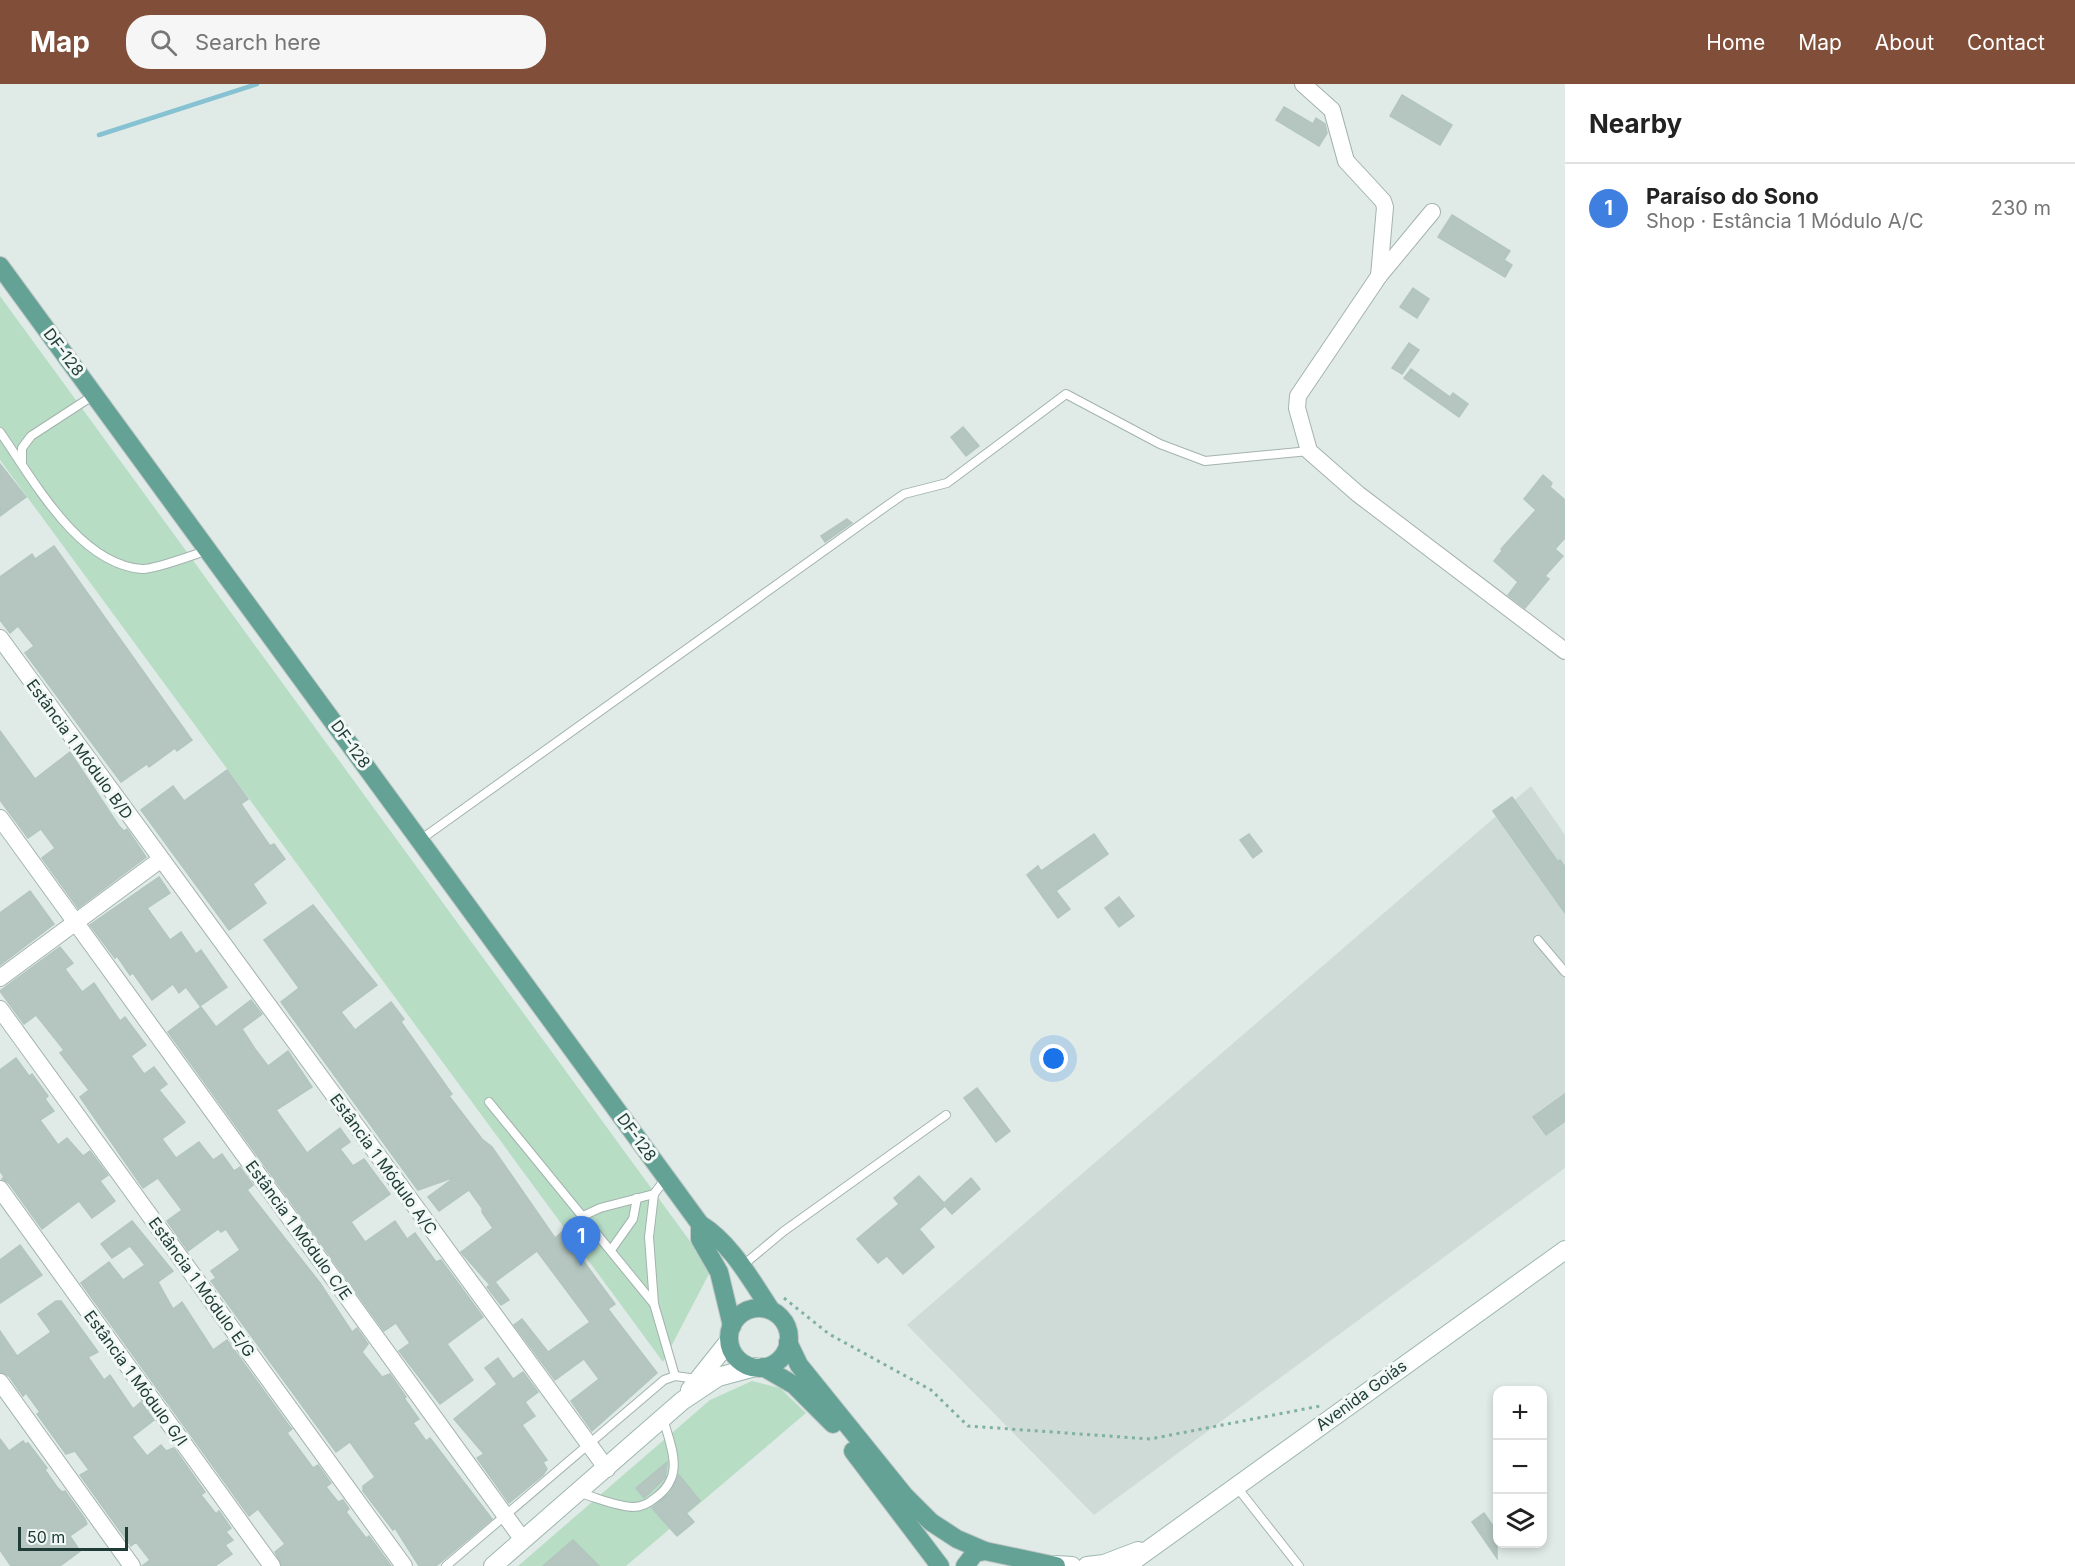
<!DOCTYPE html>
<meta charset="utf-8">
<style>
:root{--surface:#fff;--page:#f6f6f6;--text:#222;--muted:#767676;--line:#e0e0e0;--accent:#814f39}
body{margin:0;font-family:Inter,sans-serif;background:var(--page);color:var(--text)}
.controls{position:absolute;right:18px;bottom:18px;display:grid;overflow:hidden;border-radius:12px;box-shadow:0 3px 9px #0003}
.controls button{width:54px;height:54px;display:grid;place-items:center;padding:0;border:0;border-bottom:2px solid var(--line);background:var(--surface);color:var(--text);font:30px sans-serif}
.scale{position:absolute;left:18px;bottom:15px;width:110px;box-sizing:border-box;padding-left:6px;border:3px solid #203c36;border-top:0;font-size:16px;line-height:21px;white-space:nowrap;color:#203c36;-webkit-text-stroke:4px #f1f8f5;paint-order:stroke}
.you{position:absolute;left:1054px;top:975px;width:21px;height:21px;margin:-15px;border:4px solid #fff;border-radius:50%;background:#1a73e8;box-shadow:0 0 0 9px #1a73e833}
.badge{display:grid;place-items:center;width:39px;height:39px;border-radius:50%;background:var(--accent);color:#fff;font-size:20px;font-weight:700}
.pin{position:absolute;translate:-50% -50px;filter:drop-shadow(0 2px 3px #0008)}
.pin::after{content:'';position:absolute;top:32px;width:21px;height:18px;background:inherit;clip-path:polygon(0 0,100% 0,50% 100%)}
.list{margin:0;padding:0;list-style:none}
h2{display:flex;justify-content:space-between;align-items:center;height:78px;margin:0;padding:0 24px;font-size:26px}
h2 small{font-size:20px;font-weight:400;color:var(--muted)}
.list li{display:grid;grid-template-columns:39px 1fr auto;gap:18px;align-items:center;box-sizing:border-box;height:90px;padding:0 24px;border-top:2px solid var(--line)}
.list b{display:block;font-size:22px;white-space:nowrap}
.list p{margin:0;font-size:20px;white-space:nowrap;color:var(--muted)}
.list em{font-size:20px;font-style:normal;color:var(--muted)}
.icon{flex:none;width:33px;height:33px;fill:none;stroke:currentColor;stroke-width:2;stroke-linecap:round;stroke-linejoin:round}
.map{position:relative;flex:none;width:1565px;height:1482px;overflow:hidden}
header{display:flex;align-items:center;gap:36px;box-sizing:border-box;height:84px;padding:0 30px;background:var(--accent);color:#fff}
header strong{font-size:28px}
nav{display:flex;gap:33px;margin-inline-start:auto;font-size:21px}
.search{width:420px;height:54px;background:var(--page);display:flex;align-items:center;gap:15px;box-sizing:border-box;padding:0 21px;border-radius:24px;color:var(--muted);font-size:22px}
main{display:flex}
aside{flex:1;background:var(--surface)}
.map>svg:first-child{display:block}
.built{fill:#cedbd6}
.green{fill:#b8ddc5}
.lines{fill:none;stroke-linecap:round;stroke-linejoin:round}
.stream{stroke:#86c2d2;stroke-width:4.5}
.building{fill:#b5c6c0;stroke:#b2c5be;stroke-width:1.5}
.lane-casing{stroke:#a3b3ae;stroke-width:10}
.street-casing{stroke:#a3b3ae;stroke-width:18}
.secondary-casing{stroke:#9eb7b0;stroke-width:20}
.primary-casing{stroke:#c1c8c7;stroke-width:20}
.path{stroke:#80b0a4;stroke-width:3;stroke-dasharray:3 4.5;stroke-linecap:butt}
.lane{stroke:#fff;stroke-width:8}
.street{stroke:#fff;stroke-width:16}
.secondary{stroke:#fff;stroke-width:18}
.primary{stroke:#64a296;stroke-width:18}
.labels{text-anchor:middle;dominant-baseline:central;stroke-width:6;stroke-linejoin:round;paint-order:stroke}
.street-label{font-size:16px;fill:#203c36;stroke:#f1f8f5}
</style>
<header>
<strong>Map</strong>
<div class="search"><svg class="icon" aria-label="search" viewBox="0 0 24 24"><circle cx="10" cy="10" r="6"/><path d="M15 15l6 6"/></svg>Search here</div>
<nav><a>Home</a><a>Map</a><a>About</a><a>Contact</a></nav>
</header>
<main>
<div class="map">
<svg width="1565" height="1482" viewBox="0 0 1565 1482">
<rect width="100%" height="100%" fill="#e0ebe7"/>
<path class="built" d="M1531,702L1565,751V1084L1094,1431L907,1241Z"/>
<g class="green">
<path d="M0,212L711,1186L663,1278L0,376Z"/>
<path d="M752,1297L780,1304L806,1329L626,1482H518L710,1316Z"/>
</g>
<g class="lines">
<path class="stream" d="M99,51L257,0"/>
</g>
<g class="building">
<path d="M1402,11L1452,41L1440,61L1390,32Z"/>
<path d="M1284,23L1313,40L1316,34L1325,40L1327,49L1319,62L1276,36Z"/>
<path d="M1452,131L1510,167L1504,176L1512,181L1505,193L1438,153Z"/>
<path d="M1413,204L1429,215L1417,234L1400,223Z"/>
<path d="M1409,259L1419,266L1402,290L1392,284Z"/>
<path d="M1411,285L1450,313L1453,309L1468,320L1459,333L1404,294Z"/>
<path d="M963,343L979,362L966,372L951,353Z"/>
<path d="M0,380L26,413L0,432Z"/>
<path d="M1543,391L1552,399L1550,403L1565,416V454L1555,465L1563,472L1545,492L1549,495L1525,524L1508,511L1518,498L1494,477L1502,467L1501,465L1536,426L1524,415Z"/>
<path d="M847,435L852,439L825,458L821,452Z"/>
<path d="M54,462L192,656L177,667L175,664L149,683L147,680L121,698L25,569L34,562L18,542L10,549L0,536V493L32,470L35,475Z"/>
<path d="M0,647L35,695L70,668L119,742L124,747L127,745L146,773L78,824L42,774L55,764L41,745L28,754L0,716Z"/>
<path d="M227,686L248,715L241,720L270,762L274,760L285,775L253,800L266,819L229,846L141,726L173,702L184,717Z"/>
<path d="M1512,713L1558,778L1560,776L1565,783V829L1493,727Z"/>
<path d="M1094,750L1108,770L1056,807L1070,825L1058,834L1027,791L1038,782L1041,787Z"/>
<path d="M1249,750L1262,767L1253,774L1240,756Z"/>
<path d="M159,793L170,809L147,824L170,856L181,848L196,870L201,866L227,903L200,922L186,903L179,909L173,900L152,916L133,889L130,891L117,872L115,874L90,841Z"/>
<path d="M30,807L54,840L0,881V829Z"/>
<path d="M1119,813L1134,832L1119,843L1105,824Z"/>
<path d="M313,821L377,901L341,928L355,946L391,918L404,935L401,938L452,1010L449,1012L482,1055L492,1063L555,1154L562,1148L615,1220L608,1225L657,1289L592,1347L571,1317L599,1295L584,1275L555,1296L514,1241L522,1235L548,1268L590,1238L537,1167L495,1198L509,1216L501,1221L487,1203L490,1201L461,1168L493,1144L482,1128V1124L469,1106L439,1127L428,1113L455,1093L418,1106L281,918L299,904L264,856Z"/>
<path d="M60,863L73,879L65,885L82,908L94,899L120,937L125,933L146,961L131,972L144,990L154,983L167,1000L159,1006L185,1038L162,1055L176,1074L199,1058L213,1076L222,1070L234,1087L240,1083L253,1101L247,1106L320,1199L352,1248L357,1244L368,1260L362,1268L382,1293L390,1290L406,1313L404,1314L419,1335L413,1339L426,1357L430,1354L492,1435L436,1482H419L395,1444L393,1446L363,1407V1402L375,1393L350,1358L336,1368L211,1197L216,1194L211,1187L240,1166L226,1145L221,1148L218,1145L188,1167L167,1137L182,1126L158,1094L143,1104L80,1013L89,1006L60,969L64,966L36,931L24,940L0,907Z"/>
<path d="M251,916L262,930L242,945L255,965L268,982L288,967L312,1003L276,1026L307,1069L340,1044L350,1058L340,1065L353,1082L364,1075L390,1110L351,1138L365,1158L395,1137L407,1155L415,1149L436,1178L441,1176L483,1233L447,1260L473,1296L440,1320L399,1267L410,1259L396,1239L384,1247L168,948L201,923L216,943Z"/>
<path d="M16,974L29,992L32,990L48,1012L45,1015L54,1027L40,1036L58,1061L67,1054L83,1072L90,1067L108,1091L100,1097L115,1117L92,1134L79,1117L42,1145L9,1099L2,1095L4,1093L0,1087V986Z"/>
<path d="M977,1004L1010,1047L996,1058L964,1014Z"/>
<path d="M1565,1010V1037L1546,1051L1533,1033Z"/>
<path d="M919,1092L944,1119L971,1094L980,1105L952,1130L945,1122L919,1145L934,1163L903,1190L887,1172L878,1179L857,1155L899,1120L894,1114Z"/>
<path d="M132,1137L173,1187L158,1198L173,1225L182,1218L213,1266L227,1256L290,1343L292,1345L287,1349L313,1384L318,1381L331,1399L326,1403L338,1418L343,1416L349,1425L346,1428L366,1454L369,1452L391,1482H282L275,1468L285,1460L258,1425L249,1432L81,1199L109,1178L123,1196L145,1181L130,1162L112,1174L101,1160Z"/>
<path d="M20,1161L42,1191L0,1219V1176Z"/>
<path d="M56,1217H61L98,1268L88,1273L104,1296L110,1291L133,1325L141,1318L154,1336L132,1353L147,1372L161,1361L166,1367L174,1364L205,1408L201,1411L216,1430L219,1427L231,1444L226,1448L233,1456L225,1461L232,1470L215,1482H142L150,1476L136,1458L131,1462L80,1391L89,1386L75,1367L66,1370L37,1330L40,1328L26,1309L23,1312L9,1292L0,1288V1247L17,1272L51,1248L38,1230Z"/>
<path d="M498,1274L513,1295L523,1288L538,1308L525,1318L535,1332L522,1341L547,1376L543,1378L547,1385L543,1391L509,1419L477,1374L484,1370L454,1335L497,1300L485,1284Z"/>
<path d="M0,1355L9,1367L23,1357L25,1360L28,1359L47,1384L45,1386L57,1403L62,1408L65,1407L85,1435L87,1440L70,1452L80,1467L60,1482H11L0,1466Z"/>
<path d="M667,1378L665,1394L644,1414L636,1404Z"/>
<path d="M679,1391L700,1417L686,1429L694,1438L677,1452L652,1424L670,1409Z"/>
<path d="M1484,1429L1497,1448V1474L1472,1438Z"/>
<path d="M573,1456L599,1482H543Z"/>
</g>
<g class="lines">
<g class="lane-casing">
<g id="lane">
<path d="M0,348C33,395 78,480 142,485C155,486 195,470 209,466"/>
<path d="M22,378V364L31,352L94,311"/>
<path d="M420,756L888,421L904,410L947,399L1066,310L1160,360L1205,377L1309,367"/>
<path d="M1538,856L1565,888"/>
<path d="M489,1018L654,1220"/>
<path d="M666,1094L654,1110L649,1153L654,1220L675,1292"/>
<path d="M583,1132L600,1124L654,1110"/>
<path d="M611,1166L633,1135L637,1114"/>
<path d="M742,1182L784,1147L946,1031"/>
<path d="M1236,1402L1299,1482"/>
<path d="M579,1409C596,1413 617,1423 634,1423C642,1423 649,1419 655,1414C686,1392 671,1364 663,1334"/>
<path d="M446,1482L664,1296L675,1292L697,1295"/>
</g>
</g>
<g class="street-casing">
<g id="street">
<path d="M1303,0L1332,26L1346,77L1383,117L1385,123L1379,192"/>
<path d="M1432,128L1379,192L1298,312L1297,324L1309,367L1358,410L1565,567"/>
<path d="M0,554L607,1385"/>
<path d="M0,734L523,1456"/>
<path d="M0,894L160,776"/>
<path d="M0,925L404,1482"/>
<path d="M0,1105L272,1482"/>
<path d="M0,1298L132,1482"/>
</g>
</g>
<g class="secondary-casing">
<g id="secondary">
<path d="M690,1306L729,1257"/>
<path d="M1056,1481L1072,1482"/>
<path d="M493,1482L682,1317L718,1293L755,1283"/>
<path d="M1087,1482L1104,1480L1138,1467"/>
<path d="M1126,1482L1565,1166"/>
</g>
</g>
<g class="primary-casing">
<g id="primary">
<path d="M0,182L700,1140C731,1159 751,1196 771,1226"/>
<path d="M700,1140V1155L719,1188L732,1242"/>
<circle cx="759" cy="1254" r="30"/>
<path d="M788,1258L799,1281L904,1411L931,1438L957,1455L985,1467"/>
<path d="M763,1283L794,1301L833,1340"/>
<path d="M853,1367L940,1482"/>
<path d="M965,1482L975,1469L985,1467L1056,1482"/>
</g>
</g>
<path class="path" d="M784,1214L829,1250L931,1306L968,1342L1150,1355L1320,1322"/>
<use href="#lane" class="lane"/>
<use href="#street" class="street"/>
<use href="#secondary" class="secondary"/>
<use href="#primary" class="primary"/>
</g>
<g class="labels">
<g class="street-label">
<text transform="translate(64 268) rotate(53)">DF-128</text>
<text transform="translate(351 660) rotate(54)">DF-128</text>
<text transform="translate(80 665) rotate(54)">Estância 1 Módulo B/D</text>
<text transform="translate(637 1053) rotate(54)">DF-128</text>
<text transform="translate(384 1080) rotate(54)">Estância 1 Módulo A/C</text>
<text transform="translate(299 1146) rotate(54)">Estância 1 Módulo C/E</text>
<text transform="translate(202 1203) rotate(54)">Estância 1 Módulo E/G</text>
<text transform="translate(136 1294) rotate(54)">Estância 1 Módulo G/I</text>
<text transform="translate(1361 1311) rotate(-36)">Avenida Goiás</text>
</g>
</g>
</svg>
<div class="controls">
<button>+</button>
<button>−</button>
<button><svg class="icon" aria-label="layers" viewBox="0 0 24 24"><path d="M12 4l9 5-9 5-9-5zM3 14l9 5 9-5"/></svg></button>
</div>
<div class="scale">50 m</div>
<div class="you"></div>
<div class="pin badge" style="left:581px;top:1182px;background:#3f7fe0">1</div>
</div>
<aside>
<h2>Nearby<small></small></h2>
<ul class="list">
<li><span class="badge" style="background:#3f7fe0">1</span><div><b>Paraíso do Sono</b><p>Shop · Estância 1 Módulo A/C</p></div><em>230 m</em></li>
</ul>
</aside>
</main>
